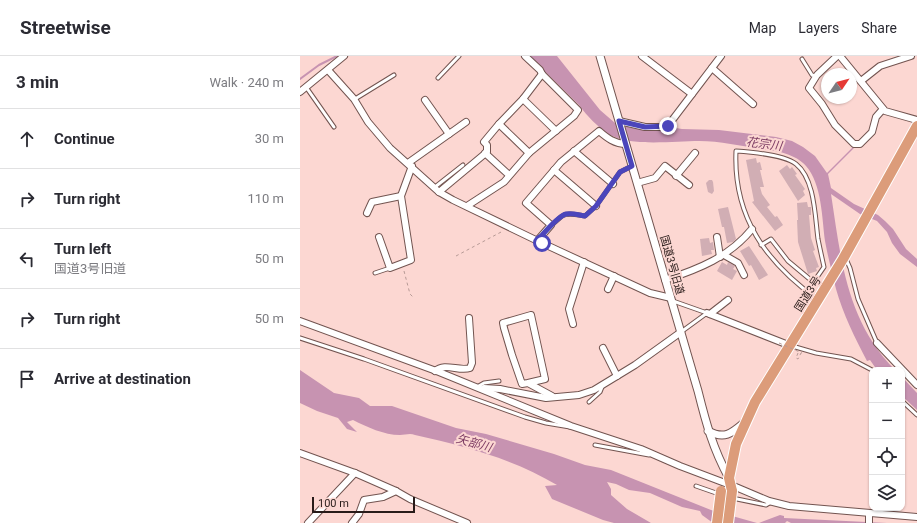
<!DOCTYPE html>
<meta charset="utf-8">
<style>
:root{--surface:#fff;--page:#f2f2f3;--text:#2b2b33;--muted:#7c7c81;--line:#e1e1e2}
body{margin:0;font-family:Roboto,"Noto Sans JP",sans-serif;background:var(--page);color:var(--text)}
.controls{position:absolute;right:12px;bottom:12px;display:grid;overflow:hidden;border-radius:8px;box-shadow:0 1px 3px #0004}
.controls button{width:36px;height:36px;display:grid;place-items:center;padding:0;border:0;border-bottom:1px solid var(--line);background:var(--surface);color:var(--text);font:20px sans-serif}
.compass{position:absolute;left:521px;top:12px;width:36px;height:36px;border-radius:50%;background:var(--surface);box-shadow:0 1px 3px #0004;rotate:55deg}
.scale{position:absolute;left:12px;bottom:10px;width:103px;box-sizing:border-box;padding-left:4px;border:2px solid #281b19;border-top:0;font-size:11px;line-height:14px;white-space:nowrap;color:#281b19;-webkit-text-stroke:3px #fcd7d2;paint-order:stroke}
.stop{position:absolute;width:12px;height:12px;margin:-9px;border:3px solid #4b45bb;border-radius:50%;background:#fff}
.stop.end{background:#4b45bb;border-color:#fff;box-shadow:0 1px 4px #0008}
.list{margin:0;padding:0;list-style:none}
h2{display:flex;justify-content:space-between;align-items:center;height:52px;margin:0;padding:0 16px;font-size:17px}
h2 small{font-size:13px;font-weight:400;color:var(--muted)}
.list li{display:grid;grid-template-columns:26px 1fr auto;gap:12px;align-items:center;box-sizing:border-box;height:60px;padding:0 16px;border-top:1px solid var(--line)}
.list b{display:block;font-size:15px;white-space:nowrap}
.list p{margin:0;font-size:13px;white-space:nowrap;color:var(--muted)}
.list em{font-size:13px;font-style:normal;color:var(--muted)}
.icon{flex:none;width:22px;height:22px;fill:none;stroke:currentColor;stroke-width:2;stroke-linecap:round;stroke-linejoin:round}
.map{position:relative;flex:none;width:617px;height:467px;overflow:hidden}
header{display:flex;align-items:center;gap:24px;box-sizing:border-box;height:56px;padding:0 20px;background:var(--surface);border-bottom:1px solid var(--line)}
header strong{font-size:19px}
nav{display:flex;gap:22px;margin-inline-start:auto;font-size:14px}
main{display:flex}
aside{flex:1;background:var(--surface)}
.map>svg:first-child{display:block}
.water{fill:#c793b1}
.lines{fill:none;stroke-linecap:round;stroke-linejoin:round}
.stream{stroke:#c793b1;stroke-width:2}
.building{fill:#d1aeb4}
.service-casing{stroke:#725450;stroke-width:5}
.minor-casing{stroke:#725450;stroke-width:8}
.tertiary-casing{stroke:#725450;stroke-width:9}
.trunk-casing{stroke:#fff;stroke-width:12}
.path{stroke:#b79a96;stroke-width:1;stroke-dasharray:3 3;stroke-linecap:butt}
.service{stroke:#fff;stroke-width:3}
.minor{stroke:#fff;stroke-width:6}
.tertiary{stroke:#fff;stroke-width:7}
.trunk{stroke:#dc9c7a;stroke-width:10}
.trunk-bridge-casing{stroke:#fff;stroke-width:12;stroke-linecap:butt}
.path-bridge{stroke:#b79a96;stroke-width:1;stroke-dasharray:3 3;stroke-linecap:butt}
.trunk-bridge{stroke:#dc9c7a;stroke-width:10}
.route{stroke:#4b45bb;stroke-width:5}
.labels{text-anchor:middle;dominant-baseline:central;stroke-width:4;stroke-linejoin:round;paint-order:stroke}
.street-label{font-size:11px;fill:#281b19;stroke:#fcd7d2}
.water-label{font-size:12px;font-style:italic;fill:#7c3b63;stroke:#fcd7d2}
</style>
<header>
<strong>Streetwise</strong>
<nav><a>Map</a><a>Layers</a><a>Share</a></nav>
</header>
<main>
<aside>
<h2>3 min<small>Walk · 240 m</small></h2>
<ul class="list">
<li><svg class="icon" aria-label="ahead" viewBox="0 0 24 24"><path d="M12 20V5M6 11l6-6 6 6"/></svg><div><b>Continue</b></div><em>30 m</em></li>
<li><svg class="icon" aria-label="right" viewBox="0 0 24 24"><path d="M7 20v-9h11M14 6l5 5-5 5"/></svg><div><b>Turn right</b></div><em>110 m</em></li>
<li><svg class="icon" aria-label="left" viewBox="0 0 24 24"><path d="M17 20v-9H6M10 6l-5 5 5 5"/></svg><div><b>Turn left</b><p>国道3号旧道</p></div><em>50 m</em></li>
<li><svg class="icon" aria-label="right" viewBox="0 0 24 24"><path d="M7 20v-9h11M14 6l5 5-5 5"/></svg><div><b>Turn right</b></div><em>50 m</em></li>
<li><svg class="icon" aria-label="arrive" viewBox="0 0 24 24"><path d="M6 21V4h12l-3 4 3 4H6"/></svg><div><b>Arrive at destination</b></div></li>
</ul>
</aside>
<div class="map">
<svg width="617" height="467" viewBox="0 0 617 467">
<rect width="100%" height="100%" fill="#fcd7d2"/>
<g class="water">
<path d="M229,0H257L300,54L315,67L327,71L344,72L370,71L382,73L419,74L476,81L492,85L503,91L515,100L527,117L553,91L554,92L528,118L531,132L554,148L578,159L585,165L593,173L606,193L617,203V211L600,198L592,187L587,176L577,165L560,158L531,138C541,203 546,264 595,314H577L570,304L567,305C555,282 543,258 536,233C532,217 528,201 525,185C522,163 522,128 506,110C496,98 477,95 462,93C441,90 420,85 399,85C376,85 335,90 315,81C303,77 286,59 279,49Z"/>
<path d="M0,314L34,337L59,342L70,350H92L156,372L186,378L254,398L285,409L311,414L411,454L457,467H413L402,459L400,455L382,451L350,437L329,434L316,428L307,426L311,433V439L327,453L351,467H314L303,464L252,443L245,430L257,429C214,403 164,390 115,379C110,377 105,379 100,379C84,379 67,371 53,364L47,366L57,376L47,373L38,362L17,355L0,347Z"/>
<path d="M602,321L617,337V354L602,340Z"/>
<path d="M480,459L484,460V462L587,467H491L487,465L485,467H459Z"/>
</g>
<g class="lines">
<path class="stream" d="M0,23L19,9L37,0"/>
</g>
<g class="building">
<path d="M456,102L457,107L460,106L462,114H460L464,131H460L462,138L470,149L467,151L475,161L477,160L483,169L475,175L452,146L454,145L446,104Z"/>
<path d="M487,109L490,113L492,111L497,118L495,119L505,133L503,135L505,139L498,145L479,115Z"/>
<path d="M409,124H412L413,126L414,135L412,138L408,136L406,127Z"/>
<path d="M507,146L508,151H511V159H509L511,182L515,194L513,195L519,211L516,212L517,215L508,218L498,186L497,164H498L497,147Z"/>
<path d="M428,151L436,183L433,186L427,187L424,171H422L418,153Z"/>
<path d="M409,182L410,187L413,186L414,194H411L412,198L402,200L400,183Z"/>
<path d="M449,190L468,219L459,224L451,209L449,210L440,195Z"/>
<path d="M422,206L427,209L428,206L435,210L433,213L437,215L432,224L417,215Z"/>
</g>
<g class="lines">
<g class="service-casing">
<g id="service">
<path d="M502,3L512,19L515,20"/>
<path d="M138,22L159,0"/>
<path d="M6,31L34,71"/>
<path d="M55,43L94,19"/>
<path d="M135,131L163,109"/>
<path d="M251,169C256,166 258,163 262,160C268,156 278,159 285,160L296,150L320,116L332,110"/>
<path d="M461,189L471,183L488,205L512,225L515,224L524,211C522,202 520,193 518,183C515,161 515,123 496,108C484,99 451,96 436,95C433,161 466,206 517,243"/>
<path d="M546,203L550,212L558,243L577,287"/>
<path d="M75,217L90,212"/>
<path d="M373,245L407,257"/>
<path d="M381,276L407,257"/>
<path d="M0,282L64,303L225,361L246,367L270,371"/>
<path d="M492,290L516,297L551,303L572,314"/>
<path d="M177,331L184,327L199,325"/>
<path d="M602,345L617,359"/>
<path d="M289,346L300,336L302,331"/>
<path d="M295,389L349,399"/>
<path d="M396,430L419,438"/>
<path d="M432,442L466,449L471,446"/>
</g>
</g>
<g class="minor-casing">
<g id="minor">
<path d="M225,0L240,14L242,18"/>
<path d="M342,0L392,38"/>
<path d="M537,0L517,19L509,32L522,48L535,69L554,88H560L572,76L576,61L583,53"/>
<path d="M540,0L585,55L617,64"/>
<path d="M412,12L453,48"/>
<path d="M28,14L54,43L68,66L90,92L139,136L153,144L242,187L350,237L371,242"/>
<path d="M561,25L580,10L611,0"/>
<path d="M0,36L44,0"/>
<path d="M223,43L256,75"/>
<path d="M125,44L149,78"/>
<path d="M319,65L345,71H367L421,0"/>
<path d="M199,68L229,97"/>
<path d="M274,95L313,128"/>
<path d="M185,97L209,119"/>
<path d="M108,107L166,66"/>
<path d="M254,114L296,150"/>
<path d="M376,120L395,97"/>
<path d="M337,127L355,122L365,110L389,129"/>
<path d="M139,136L187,96V89L184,86L199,68L223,43L242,18L278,54L274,60L229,97L204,126L167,150"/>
<path d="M67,157L72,146L101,140"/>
<path d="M79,181L90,212L111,204L101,140L112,110"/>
<path d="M417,181L420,201"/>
<path d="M237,185L251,169L226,147L261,106L299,75C307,82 315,88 326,88"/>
<path d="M424,199L438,207L444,219"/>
<path d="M365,224C399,213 429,201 452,173"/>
<path d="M308,233L314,220"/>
<path d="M407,257L491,290"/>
<path d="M410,258L428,244"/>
<path d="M0,265L139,316L271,370L341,393L380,410L425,427"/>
<path d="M273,268L269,253L284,206"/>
<path d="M577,287L617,329"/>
<path d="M303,292L317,320"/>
<path d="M135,315C145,306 159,316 170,312L172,307L169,262"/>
<path d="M228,327L245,323L231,259L203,267L204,272L212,299L222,328L228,327L252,340"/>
<path d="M184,332L200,333L246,342L279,339L294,334L335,309L381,276"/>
<path d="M0,397L55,417L96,435L110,443L167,467"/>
<path d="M431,429L469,445L489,450L617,461"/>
<path d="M8,467L55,417"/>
<path d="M52,467L59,458L64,444L83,441L96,435"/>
<path d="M569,467V458"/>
</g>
</g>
<g class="tertiary-casing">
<g id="tertiary">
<path d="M300,0L398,335C406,367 413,393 429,422"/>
<path d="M408,375C425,384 432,377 445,366"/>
</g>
</g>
<g class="trunk-casing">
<path id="trunk" d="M432,435L429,422L436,388L455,346L543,203L617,70"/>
</g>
<g class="path">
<path d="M156,200L203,175"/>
<path d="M104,215L110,238L114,242"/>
<path d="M498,297L496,302L498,303L501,297"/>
</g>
<use href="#service" class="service"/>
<use href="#minor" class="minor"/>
<use href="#tertiary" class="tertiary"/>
<use href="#trunk" class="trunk"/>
<g class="trunk-bridge-casing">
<g id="trunk-bridge">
<path d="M417,467L421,435"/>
<path d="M428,467L432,435"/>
</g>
</g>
<path class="path-bridge" d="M479,287L502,297"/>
<use href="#trunk-bridge" class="trunk-bridge"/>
</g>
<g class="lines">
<path class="route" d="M242,187L237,185C243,178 258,160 266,158C272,157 279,159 285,160L296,150L320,116L332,110L319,65L345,71L368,70"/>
</g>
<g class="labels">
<g class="street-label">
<text transform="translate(372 209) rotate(74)">国道3号旧道</text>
<text transform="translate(508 238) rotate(-58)">国道3号</text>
</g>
<g class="water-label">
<text transform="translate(464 88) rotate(7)">花宗川</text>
<text transform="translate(174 387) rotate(16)">矢部川</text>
</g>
</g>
</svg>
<div class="controls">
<button>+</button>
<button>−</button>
<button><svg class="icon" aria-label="locate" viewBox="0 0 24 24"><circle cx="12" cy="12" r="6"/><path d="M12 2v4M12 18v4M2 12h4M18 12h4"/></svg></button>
<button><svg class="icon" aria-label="layers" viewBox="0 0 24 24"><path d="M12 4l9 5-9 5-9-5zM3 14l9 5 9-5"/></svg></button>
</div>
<svg class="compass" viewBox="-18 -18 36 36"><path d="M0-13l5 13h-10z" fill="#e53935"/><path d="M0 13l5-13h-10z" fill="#7c7c81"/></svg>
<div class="scale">100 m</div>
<div class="stop" style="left:242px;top:187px"></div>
<div class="stop end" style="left:368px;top:70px"></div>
</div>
</main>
